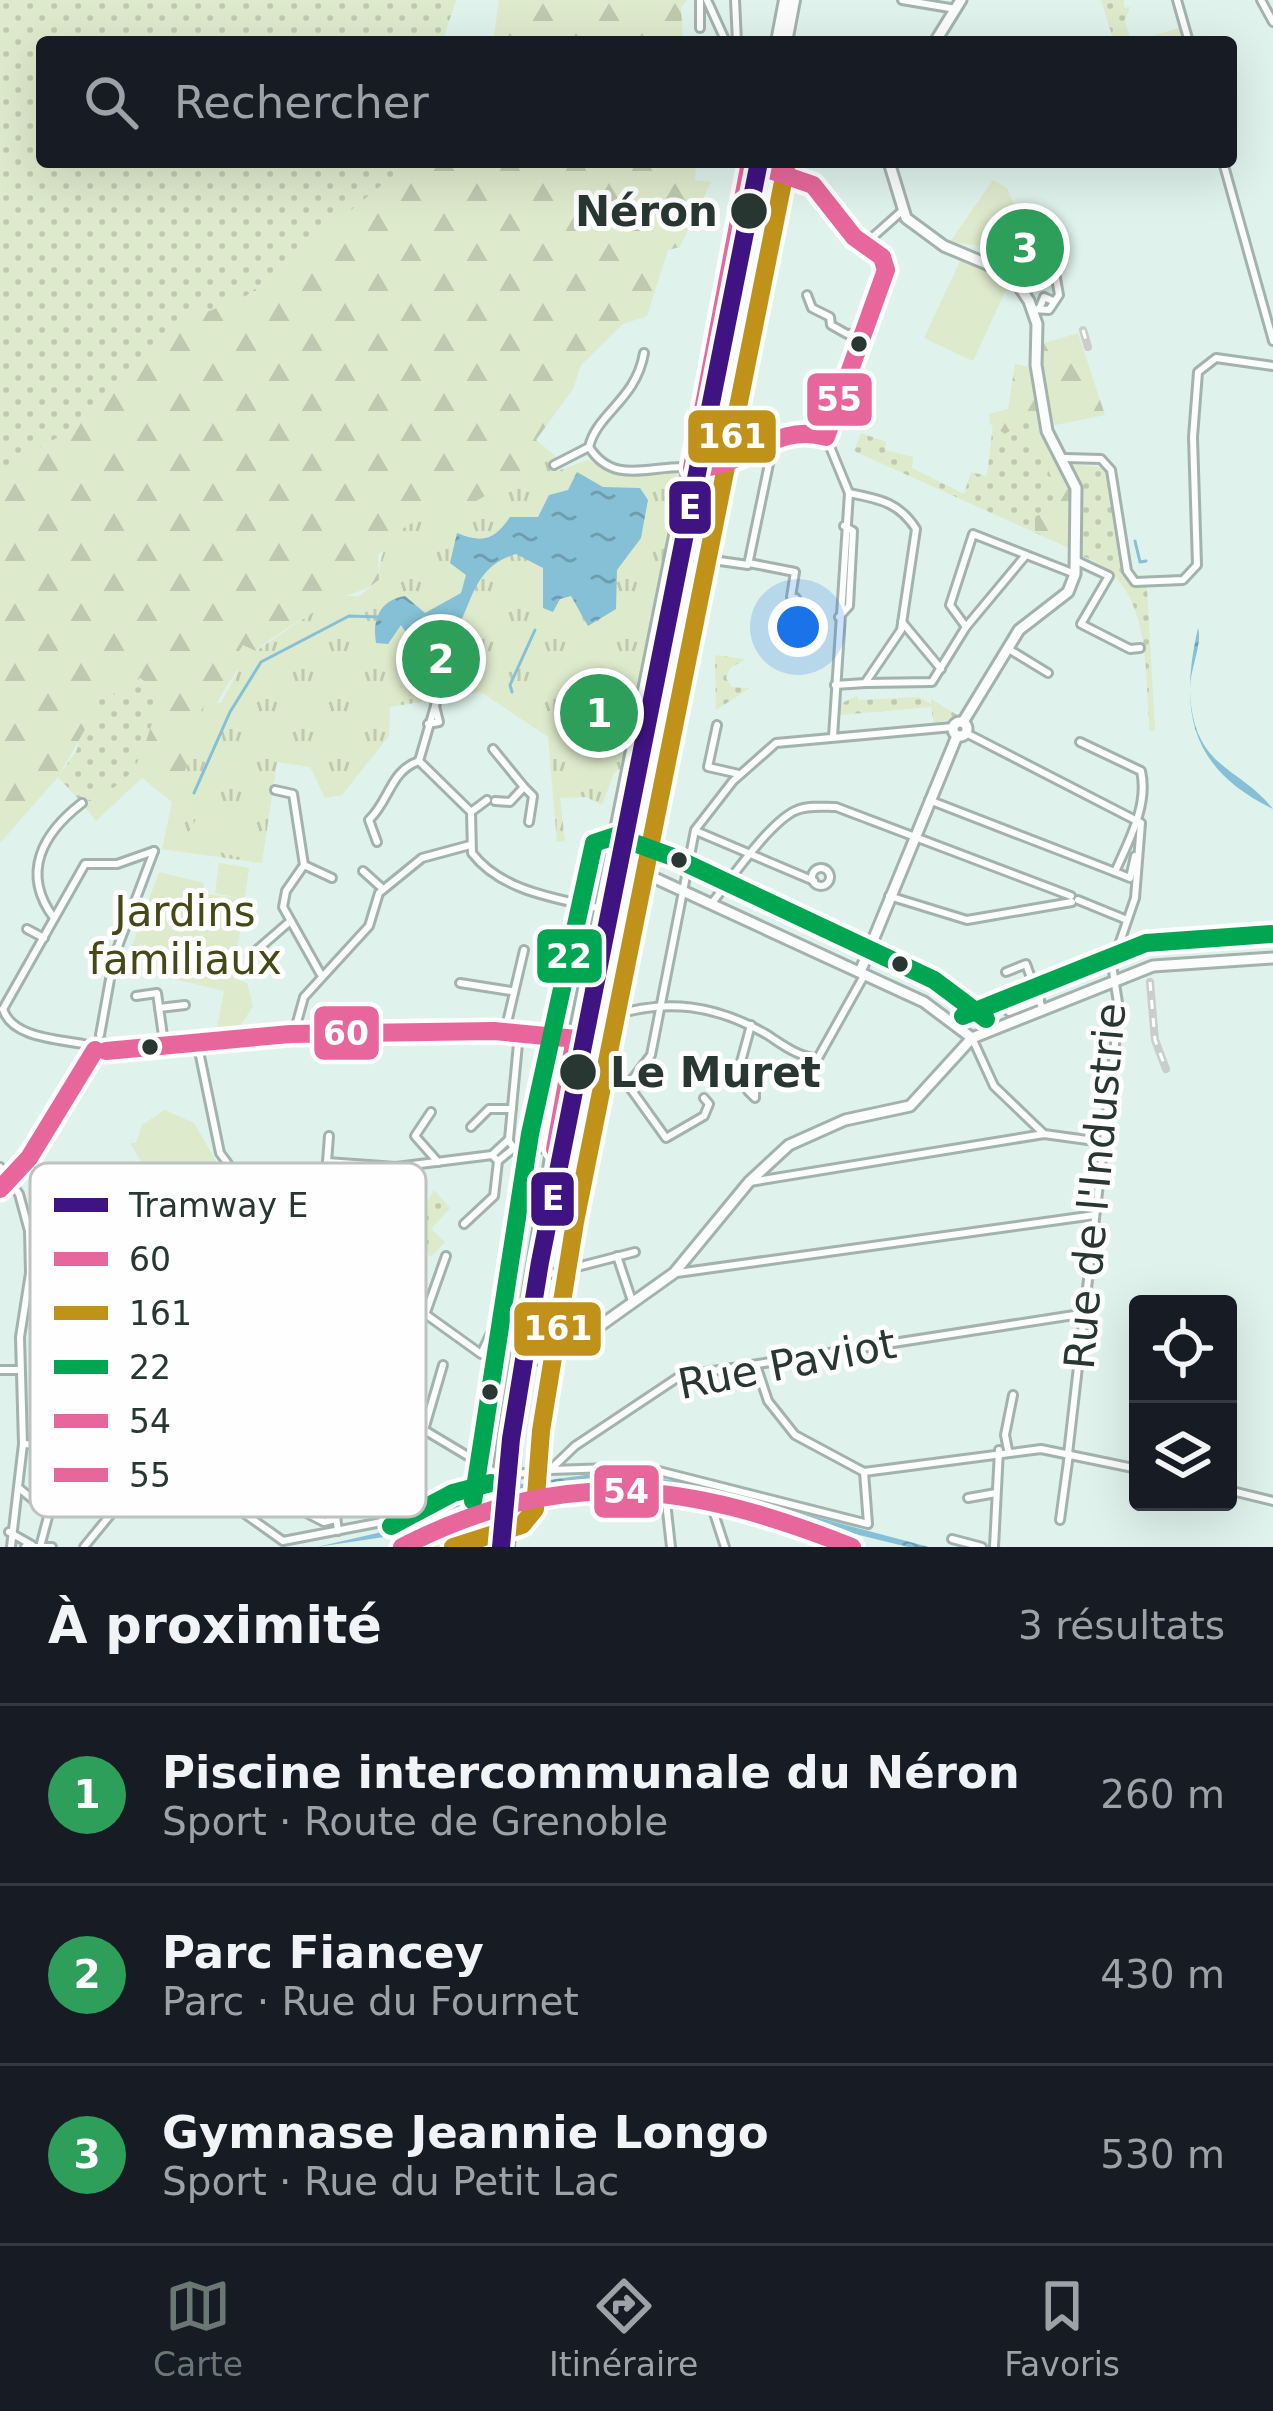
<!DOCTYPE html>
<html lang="fr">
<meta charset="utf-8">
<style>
:root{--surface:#171b24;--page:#242831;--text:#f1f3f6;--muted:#9ea1a6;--line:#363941;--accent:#697873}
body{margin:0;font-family:"DejaVu Sans",sans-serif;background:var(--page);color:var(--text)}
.controls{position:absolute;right:36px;bottom:36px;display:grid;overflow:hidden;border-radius:12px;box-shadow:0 12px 48px #0002}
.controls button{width:108px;height:108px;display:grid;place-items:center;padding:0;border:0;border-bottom:3px solid var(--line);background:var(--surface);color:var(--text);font:60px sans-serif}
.you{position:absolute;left:798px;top:627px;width:42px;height:42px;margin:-30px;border:9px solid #fff;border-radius:50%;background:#1a73e8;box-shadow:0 0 0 18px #1a73e833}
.badge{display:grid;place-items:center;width:78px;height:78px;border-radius:50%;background:var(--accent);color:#fff;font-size:39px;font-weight:700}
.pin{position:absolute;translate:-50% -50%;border:6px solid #fff;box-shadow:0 3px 12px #0006}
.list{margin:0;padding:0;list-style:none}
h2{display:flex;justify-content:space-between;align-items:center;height:156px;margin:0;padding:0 48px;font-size:51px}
h2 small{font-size:39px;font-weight:400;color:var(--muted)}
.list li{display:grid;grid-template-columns:78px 1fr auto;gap:36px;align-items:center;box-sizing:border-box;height:180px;padding:0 48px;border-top:3px solid var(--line)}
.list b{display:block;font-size:45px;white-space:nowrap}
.list p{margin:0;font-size:39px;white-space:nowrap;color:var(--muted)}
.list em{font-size:39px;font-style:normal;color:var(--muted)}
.icon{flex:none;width:66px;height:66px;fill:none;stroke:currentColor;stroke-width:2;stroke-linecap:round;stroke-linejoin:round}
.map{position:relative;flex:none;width:1273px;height:1547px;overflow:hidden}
.search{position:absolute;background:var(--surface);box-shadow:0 12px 48px #0002;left:36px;right:36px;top:36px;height:132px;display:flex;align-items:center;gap:30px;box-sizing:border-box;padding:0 42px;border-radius:12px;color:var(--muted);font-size:45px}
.sheet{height:696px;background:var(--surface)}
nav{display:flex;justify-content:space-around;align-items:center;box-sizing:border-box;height:168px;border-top:3px solid var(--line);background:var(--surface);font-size:33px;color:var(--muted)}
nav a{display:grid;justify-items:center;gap:6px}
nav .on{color:var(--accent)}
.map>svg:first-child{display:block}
.grass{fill:url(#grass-dots)}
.forest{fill:url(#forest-firs)}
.park{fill:url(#park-tufts)}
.garden{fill:#deeacc}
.water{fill:url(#water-ripples)}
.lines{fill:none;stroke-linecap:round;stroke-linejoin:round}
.stream{stroke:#85c0d6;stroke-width:3}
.minor-casing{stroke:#a3b2ad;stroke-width:12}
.tertiary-casing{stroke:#a3b2ad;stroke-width:15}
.secondary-casing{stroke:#a3b2ad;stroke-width:16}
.minor{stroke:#fafdfc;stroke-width:6}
.tertiary{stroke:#fafdfc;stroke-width:9}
.secondary{stroke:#fafdfc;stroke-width:10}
.rail-casing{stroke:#c9cdcc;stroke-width:8}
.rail{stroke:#fefefe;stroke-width:3;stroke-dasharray:9;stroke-linecap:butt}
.bus-1-casing{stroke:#fefefe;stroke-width:27}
.bus-2-casing{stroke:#fefefe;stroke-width:27}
.bus-3-casing{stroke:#fefefe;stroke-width:27}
.bus-4-casing{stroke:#fefefe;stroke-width:27}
.bus-5-casing{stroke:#fefefe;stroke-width:27}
.bus-1{stroke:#e7679c;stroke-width:18}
.bus-2{stroke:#c0921a;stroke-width:18}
.bus-3{stroke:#00a651;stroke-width:18}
.bus-4{stroke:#e7679c;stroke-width:18}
.bus-5{stroke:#e7679c;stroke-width:18}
.tram-1-casing{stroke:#fefefe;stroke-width:27}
.tram-1{stroke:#401382;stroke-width:18}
.stop-dot{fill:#293732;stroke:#fefefe;stroke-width:4.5}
.labels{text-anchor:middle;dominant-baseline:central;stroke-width:10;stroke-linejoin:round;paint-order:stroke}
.stop-label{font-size:42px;font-weight:bold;fill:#293732;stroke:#fefefe;text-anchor:end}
.park-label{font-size:42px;fill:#444915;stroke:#fefefe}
.street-label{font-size:42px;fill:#293732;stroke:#fefefe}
.key{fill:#fefefe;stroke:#bec2c1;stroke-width:3}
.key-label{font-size:33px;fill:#293732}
.line-badge{stroke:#fefefe;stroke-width:4.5}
.badge-label{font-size:33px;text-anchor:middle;font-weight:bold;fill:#fff}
</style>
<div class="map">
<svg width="1273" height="1547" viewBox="0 0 1273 1547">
<defs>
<pattern id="grass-dots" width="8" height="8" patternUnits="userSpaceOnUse" patternTransform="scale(3)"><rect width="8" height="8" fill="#deeacc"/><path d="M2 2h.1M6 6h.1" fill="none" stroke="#bec9b0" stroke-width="1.8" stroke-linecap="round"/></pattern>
<pattern id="forest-firs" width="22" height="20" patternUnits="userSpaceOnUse" patternTransform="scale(3)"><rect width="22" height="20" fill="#deeacc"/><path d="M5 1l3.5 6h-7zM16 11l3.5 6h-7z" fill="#bec9b0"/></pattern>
<pattern id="park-tufts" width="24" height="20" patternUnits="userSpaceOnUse" patternTransform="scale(3)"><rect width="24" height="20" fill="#deeacc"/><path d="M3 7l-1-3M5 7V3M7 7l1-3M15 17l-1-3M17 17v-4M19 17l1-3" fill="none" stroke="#bec9b0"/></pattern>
<pattern id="water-ripples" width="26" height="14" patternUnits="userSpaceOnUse" patternTransform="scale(3)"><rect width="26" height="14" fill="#85c0d6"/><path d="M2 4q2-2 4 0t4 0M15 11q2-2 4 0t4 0" fill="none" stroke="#6d9dae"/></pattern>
</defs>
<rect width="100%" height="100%" fill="#dff2eb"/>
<g class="grass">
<path d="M0,0H456L442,42H42V162H410L245,297L196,316L65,433L0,473Z"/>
<path d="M1101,0H1124V8L1130,7L1125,20L1131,42L1179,28L1181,39L1177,35L1155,42H1114Z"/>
<path d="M1035,405C1050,456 1073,492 1069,548L854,451L861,433L886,442L885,450L913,457L912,468L964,494L971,472L987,476L993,424Z"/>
<path d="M1071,464L1106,468L1126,581L1147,588L1155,731H1150C1144,667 1153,580 1082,556V506Z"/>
<path d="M704,568L712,572L701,621L687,618L689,591L699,593Z"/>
<path d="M715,655L746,659L730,668L726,678L732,687L750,688L716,710Z"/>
<path d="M140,678L165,694C136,753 151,777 82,803L58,777L77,750L82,697L119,694Z"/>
<path d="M857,696L858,700L919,697L931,704V699L959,716L934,724L931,707L840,715V704Z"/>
<path d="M595,848L602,849L596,904L586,903L589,892L578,883Z"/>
<path d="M434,1190L450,1208L431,1229L445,1242L431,1257L416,1245L427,1229L417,1220Z"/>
</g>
<g class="forest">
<path d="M499,0H687L681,7L683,42H493Z"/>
<path d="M410,162L715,165L696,166L695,180L711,182L680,247L668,250L647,316L623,324L581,365L573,389L536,440L560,460L378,554L379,580C359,596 342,593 322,606C295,625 259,642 239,668C210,708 191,757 172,802L142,778L96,821L82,803C150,777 136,753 164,695L140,678L119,694L83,697L95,712L58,777L0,843V473L65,433L196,316L245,297Z"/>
<path d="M1078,333L1105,415L1050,426L1039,373L1041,344Z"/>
<path d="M1015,364L1030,367L1044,436L1071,487L1069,548L1035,532V517L1049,509L1059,514C1061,485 1036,450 1027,419L1005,434L990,424L989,414L1008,409Z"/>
</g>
<g class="park">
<path d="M549,458L557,471L588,460L621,475L684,472L686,476L623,767L614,773L602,805L586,797L560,798L565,841L557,842L548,737L481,692L390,707L389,736L342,795L325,798L310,767L277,762L262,863L162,849L172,802L200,735L194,722L206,703H221L239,669L236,656L243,645L256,651L337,596H359L379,580C378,534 408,523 447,508L456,513Z"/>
<path d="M457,1523L486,1535V1547H408Z"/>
</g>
<g class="garden">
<path d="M993,180L1007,188L1019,218L1009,229L1003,226L984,246L950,242Z"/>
<path d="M961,259L1010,281L973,361L924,338Z"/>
<path d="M271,716L287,724L273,752L257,744Z"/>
<path d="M197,817L241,829L244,824L257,831L243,858L199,847L196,851L183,844Z"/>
<path d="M219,863L249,868L233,978L247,983L253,1006L240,1026L217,1029L224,991L158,975L141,956L129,954L159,872L204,883L203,894L239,898L215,893Z"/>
<path d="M165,1110L194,1123L235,1194L227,1190L211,1215L180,1217L179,1226L130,1143H136L142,1125Z"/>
</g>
<g class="water">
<path d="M577,472L603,487L640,488L648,500L641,538L617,570L616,609L588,626L571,596L560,599L553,612L543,608V568L516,554C464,569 475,619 441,649L416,648L401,625L388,644L376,643C372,619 380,600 405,596L425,613L461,593L466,575L450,563L457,533C482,543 494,541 510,517H538L549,495L568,490Z"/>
<path d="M1198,628C1203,644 1189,671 1190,691C1193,770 1240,766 1273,809C1187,767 1180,708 1198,628Z"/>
<path d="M614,1471L687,1483L929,1547H908L626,1478L484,1496L384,1537L317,1547L399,1528L484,1489Z"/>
</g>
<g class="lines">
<g class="stream">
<path d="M1135,541L1140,562L1146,561"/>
<path d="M512,692L510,685L535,630"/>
<path d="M194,793L230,712L261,662L349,616L378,617"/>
</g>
<g class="minor-casing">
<g id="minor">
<path d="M700,0V28"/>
<path d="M707,0L726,42"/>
<path d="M735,0L737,42"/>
<path d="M902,0L956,9"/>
<path d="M1177,0L1189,42"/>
<path d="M1261,0L1273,22"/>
<path d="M1223,162L1273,341"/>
<path d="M759,167L813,185L842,225L886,263L826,437"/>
<path d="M1023,227L1051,250L1059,295L1049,310L1032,309"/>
<path d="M866,243L902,211"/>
<path d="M807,295L812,308L830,317L831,325L847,334L863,333"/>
<path d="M1040,307L1044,297L1053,301"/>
<path d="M826,437L849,493L833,737"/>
<path d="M589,447C613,485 648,466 685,467C698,467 708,472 722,467C761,455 780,414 826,437"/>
<path d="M1065,458L1101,459L1111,470L1127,571L1135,582L1183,580L1197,565L1193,437L1198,372L1216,358L1273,366"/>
<path d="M554,465L589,447C597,413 636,400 644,353"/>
<path d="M685,556L748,565L775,435"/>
<path d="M1075,560L1109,576L1081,624L1130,649L1140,648"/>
<path d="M749,563L795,572L791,597L796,598"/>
<path d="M839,617L849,606L853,531L844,526"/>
<path d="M902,622L941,669"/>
<path d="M966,627L950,605L973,534L1075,574"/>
<path d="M1007,648L1048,673"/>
<path d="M866,683L932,682L966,627L1026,555"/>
<path d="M835,685L865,683L901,630L916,529C899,502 879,499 849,493"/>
<path d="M437,699L419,761L471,812"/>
<path d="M428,724L439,722L435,706"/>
<path d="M717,725L708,767L739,774"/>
<path d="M966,733L1141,823L1135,898L1112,965L1119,1009L1068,1454"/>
<path d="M493,749L524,787L510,802L495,801"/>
<path d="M525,788L533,796L529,822"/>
<path d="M275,790L293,794L304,865L286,891L283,907L320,973"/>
<path d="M929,800L1115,872C1128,842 1149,805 1141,771L1080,742"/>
<path d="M471,812L472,853C501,891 555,898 598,908"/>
<path d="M471,812L487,800"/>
<path d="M696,831L814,881"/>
<path d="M377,842L369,820C390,800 390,771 419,761"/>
<path d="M304,865L332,878"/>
<circle cx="821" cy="877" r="9"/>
<path d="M363,871L383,889"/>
<path d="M1115,872L1130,878L1135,856"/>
<path d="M889,896L967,920L1072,902"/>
<path d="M1078,900L1127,920"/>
<path d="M712,903C730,880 771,820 797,810C809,805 824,807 836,807L1071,896"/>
<path d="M54,918C20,873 43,833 82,803"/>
<path d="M27,929L44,938"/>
<path d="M250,956L288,923"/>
<path d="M1006,972L1026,964L1042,1008"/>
<path d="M460,983L511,991"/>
<path d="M136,996L157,993L164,1043"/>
<path d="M159,1008L185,1005"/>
<path d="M3,1009L85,864H117L154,851"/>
<path d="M3,1009C12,1039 61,1039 88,1045"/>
<path d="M1009,1012L1040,1000"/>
<path d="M611,1016C667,998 716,1005 766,1034C782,1044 799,1058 818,1058L865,974"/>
<path d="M506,1027L524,950"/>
<path d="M294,1033L304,997L369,926L379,893L422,858L470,845"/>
<path d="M100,1035L114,957L154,851"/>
<path d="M972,1038L994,1086L1044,1134"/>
<path d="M192,1039L200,1056L220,1153L257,1203L288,1317L315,1377L345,1386"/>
<path d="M748,1091L755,1098V1091L736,1080L751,1025"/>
<path d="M704,1098L709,1104L704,1116L666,1138L628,1085L651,1055L695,830L733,781L776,743L953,727"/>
<path d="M431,1112L415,1136L438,1162"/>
<path d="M471,1127L489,1109H512"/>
<path d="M509,1139L519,1033"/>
<path d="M514,1148L565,1149"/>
<path d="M327,1162L329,1136"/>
<path d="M340,1165L325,1172L327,1162L396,1167L492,1155"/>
<path d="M0,1167L19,1194L29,1231L82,1275L151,1399L238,1509L283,1541L392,1520L499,1476L550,1470L575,1446L680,1376L1087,1313"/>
<path d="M396,1167L397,1214L378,1280L481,1354L490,1335"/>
<path d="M750,1182L1044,1134L1102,1142"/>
<path d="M257,1203L304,1195L325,1172"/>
<path d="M464,1224L494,1196L498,1161L492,1155L508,1140L514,1148L498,1161"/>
<path d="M617,1256L632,1301"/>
<path d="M677,1273L1095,1215"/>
<path d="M542,1276L635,1252"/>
<path d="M425,1315L446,1256"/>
<path d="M757,1368L768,1401L795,1435L864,1472L1041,1449L1138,1469"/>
<path d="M0,1370H20"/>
<path d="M346,1383L496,1473"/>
<path d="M424,1430L443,1365"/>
<path d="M23,1444C79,1447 90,1409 134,1468V1486L84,1547"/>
<path d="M1008,1450L1005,1435L1013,1395"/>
<path d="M550,1470L643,1467L868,1524L864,1472"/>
<path d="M252,1486L315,1377"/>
<path d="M19,1488L49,1513L41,1543"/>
<path d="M1228,1490L1273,1501"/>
<path d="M665,1493L671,1547"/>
<path d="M968,1498L996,1493"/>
<path d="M711,1504L725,1547"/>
<path d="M237,1507L252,1486L242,1467"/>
<path d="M335,1519L324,1522L281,1500L319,1431L363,1456"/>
<path d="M1060,1520L1069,1454"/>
<path d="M338,1531L336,1516L366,1457L345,1386L373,1287"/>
<path d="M9,1532L32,1545"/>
<path d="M952,1539L982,1547"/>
<path d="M11,1547L23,1444L20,1337L30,1273L29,1231"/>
<path d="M25,1547H52"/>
<path d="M994,1547L999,1450"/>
</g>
</g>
<g class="tertiary-casing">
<g id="tertiary">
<path d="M935,42L961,0"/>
<path d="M889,162L906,218L944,246L1011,274L1029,301L1037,324L1036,365L1047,431L1076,488L1075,574L1068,592L1019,630L963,722"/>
<circle cx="960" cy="729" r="7"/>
<path d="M622,863L924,1002L972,1038"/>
<path d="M860,972L957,736"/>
<path d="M99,1042L106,1045L103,1053L95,1050Z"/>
<path d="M106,1051C204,1032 302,1033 402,1033C471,1032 517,1027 587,1040"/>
<path d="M0,1189L29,1158L95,1050"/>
<path d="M523,1358L552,1360L674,1273L749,1182L789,1145L845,1120L910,1106L972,1038L1153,966L1273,958"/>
<path d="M402,1547C544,1460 705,1483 852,1547"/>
</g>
</g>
<g class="secondary-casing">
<g id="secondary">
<path d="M777,42L785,0"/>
<path d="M786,42L794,0"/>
<path d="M492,1547L500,1465L554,1139L750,162"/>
<path d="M508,1547L517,1428L551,1218L762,162"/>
</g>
</g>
<use href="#minor" class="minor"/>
<use href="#tertiary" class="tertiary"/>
<use href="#secondary" class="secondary"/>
<g class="rail-casing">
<g id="rail">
<path d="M1083,330L1088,347"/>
<path d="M1150,982L1155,1040L1166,1069"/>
</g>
</g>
<use href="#rail" class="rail"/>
<g class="bus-1-casing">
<g id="bus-1">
<path d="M106,1051L290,1034L494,1031L587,1040"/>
<path d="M555,1149L575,1038"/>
<path d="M0,1189L29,1158L95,1050"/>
</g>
</g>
<g class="bus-2-casing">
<path id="bus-2" d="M453,1547L522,1525L535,1509L541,1431L575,1222L786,167"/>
</g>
<g class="bus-3-casing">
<g id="bus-3">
<path d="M963,1016L1146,943L1271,934"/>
<path d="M473,1501L530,1134L594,843L615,836L673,857L934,980L986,1019"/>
<path d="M391,1526L453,1493L491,1483"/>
</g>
</g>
<g class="bus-4-casing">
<path id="bus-4" d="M402,1547C564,1464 688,1482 852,1547"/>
</g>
<g class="bus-5-casing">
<path id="bus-5" d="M750,162L692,468C744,471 773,421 826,437L886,270L882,257L854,237L813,185L761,167L762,162"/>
</g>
<use href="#bus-1" class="bus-1"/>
<use href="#bus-2" class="bus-2"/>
<use href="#bus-3" class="bus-3"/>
<use href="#bus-4" class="bus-4"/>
<use href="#bus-5" class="bus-5"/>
<g class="tram-1-casing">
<path id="tram-1" d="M501,1547L511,1439L540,1262L759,162"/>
</g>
<use href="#tram-1" class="tram-1"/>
</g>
<g class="stop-dot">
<circle cx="749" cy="211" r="20"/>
<circle cx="859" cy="344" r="10"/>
<circle cx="679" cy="860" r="10"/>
<circle cx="900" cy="964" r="10"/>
<circle cx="150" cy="1047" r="10"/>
<circle cx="578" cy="1072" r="20"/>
<circle cx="490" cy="1392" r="10"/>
</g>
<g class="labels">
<g class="stop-label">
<text x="718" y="211">Néron</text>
<text x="610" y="1072" text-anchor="start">Le Muret</text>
</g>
<g class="park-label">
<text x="185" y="911">Jardins<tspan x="185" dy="48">familiaux</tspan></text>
</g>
<g class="street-label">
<text transform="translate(1095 1186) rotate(-85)">Rue de l'Industrie</text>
<text transform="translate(787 1364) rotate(-11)">Rue Paviot</text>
</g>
</g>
<rect x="30" y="1163" width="396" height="354" rx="18" class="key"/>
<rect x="54" y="1198" width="54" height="14" fill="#401382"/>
<rect x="54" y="1252" width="54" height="14" fill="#e7679c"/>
<rect x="54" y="1306" width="54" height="14" fill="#c0921a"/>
<rect x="54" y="1360" width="54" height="14" fill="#00a651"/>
<rect x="54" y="1414" width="54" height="14" fill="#e7679c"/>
<rect x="54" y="1468" width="54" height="14" fill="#e7679c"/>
<g class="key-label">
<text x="129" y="1217">Tramway E</text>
<text x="129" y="1271">60</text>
<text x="129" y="1325">161</text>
<text x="129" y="1379">22</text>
<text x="129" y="1433">54</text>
<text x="129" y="1487">55</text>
</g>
<g class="line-badge">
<rect x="805" y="371" width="69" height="57" rx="12" fill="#e7679c"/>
<rect x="686" y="408" width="92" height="57" rx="12" fill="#c0921a"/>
<rect x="667" y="479" width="46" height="57" rx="12" fill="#401382"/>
<rect x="535" y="927" width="69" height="58" rx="12" fill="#00a651"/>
<rect x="312" y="1004" width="69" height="58" rx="12" fill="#e7679c"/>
<rect x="529" y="1170" width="47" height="58" rx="12" fill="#401382"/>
<rect x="512" y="1300" width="91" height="58" rx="12" fill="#c0921a"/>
<rect x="592" y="1463" width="69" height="57" rx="12" fill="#e7679c"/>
</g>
<g class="badge-label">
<text x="839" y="411">55</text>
<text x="732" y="448">161</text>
<text x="690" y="519">E</text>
<text x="569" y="968">22</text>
<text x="346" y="1045">60</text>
<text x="553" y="1210">E</text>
<text x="558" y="1340">161</text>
<text x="626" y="1503">54</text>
</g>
</svg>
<div class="controls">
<button><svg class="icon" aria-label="locate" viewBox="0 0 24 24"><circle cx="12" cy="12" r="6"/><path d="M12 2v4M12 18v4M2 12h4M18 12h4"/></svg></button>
<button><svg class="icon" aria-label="layers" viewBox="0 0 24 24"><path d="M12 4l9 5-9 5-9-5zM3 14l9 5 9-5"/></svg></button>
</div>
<div class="you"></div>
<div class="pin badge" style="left:599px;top:713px;background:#2e9e5b">1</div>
<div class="pin badge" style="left:441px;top:659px;background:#2e9e5b">2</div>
<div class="pin badge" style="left:1025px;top:248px;background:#2e9e5b">3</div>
<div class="search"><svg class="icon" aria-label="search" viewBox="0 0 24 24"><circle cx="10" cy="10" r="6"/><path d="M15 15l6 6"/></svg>Rechercher</div>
</div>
<section class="sheet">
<h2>À proximité<small>3 résultats</small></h2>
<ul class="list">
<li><span class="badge" style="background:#2e9e5b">1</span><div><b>Piscine intercommunale du Néron</b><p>Sport · Route de Grenoble</p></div><em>260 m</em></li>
<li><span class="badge" style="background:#2e9e5b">2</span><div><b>Parc Fiancey</b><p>Parc · Rue du Fournet</p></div><em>430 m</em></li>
<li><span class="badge" style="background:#2e9e5b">3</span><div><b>Gymnase Jeannie Longo</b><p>Sport · Rue du Petit Lac</p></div><em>530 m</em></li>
</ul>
</section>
<nav>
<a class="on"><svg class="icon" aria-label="map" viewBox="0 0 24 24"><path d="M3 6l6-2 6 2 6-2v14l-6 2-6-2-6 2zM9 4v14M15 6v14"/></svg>Carte</a>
<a><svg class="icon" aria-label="directions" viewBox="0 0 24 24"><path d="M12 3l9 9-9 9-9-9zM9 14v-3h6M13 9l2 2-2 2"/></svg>Itinéraire</a>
<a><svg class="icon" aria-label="saved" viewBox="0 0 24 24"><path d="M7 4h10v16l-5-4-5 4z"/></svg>Favoris</a>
</nav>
